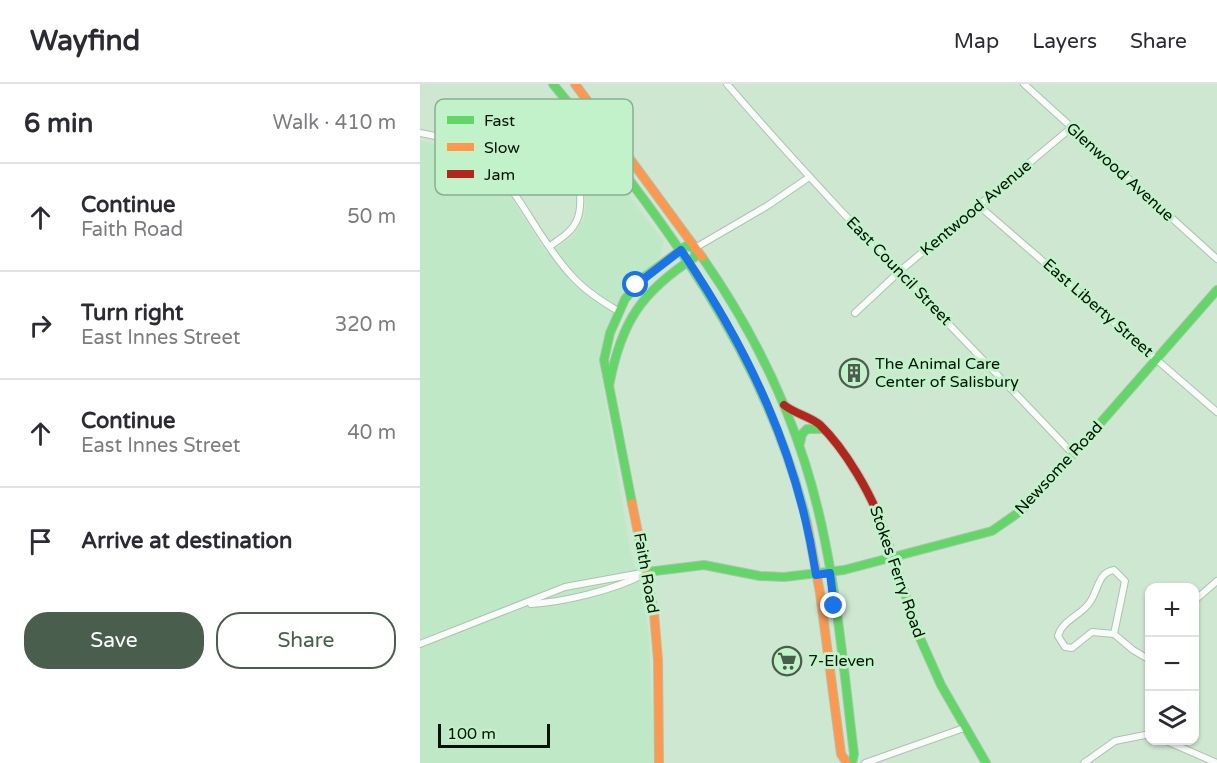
<!DOCTYPE html>
<meta charset="utf-8">
<style>
:root{--surface:#fff;--page:#f2f2f3;--text:#2b2b33;--muted:#7c7c81;--line:#e1e1e2;--accent:#4a5e4d}
body{margin:0;font-family:"Varela Round",sans-serif;background:var(--page);color:var(--text)}
.controls{position:absolute;right:18px;bottom:18px;display:grid;overflow:hidden;border-radius:12px;box-shadow:0 2px 4px #0004}
.controls button{width:54px;height:54px;display:grid;place-items:center;padding:0;border:0;border-bottom:2px solid var(--line);background:var(--surface);color:var(--text);font:30px sans-serif}
.scale{position:absolute;left:18px;bottom:15px;width:112px;box-sizing:border-box;padding-left:6px;border:3px solid #031406;border-top:0;font-size:16px;line-height:21px;white-space:nowrap;color:#031406;-webkit-text-stroke:4px #c2f2c9;paint-order:stroke}
.stop{position:absolute;width:18px;height:18px;margin:-14px;border:4px solid #1a73e8;border-radius:50%;background:#fff}
.stop.end{background:#1a73e8;border-color:#fff;box-shadow:0 2px 6px #0008}
.list{margin:0;padding:0;list-style:none}
h2{display:flex;justify-content:space-between;align-items:center;height:78px;margin:0;padding:0 24px;font-size:26px}
h2 small{font-size:20px;font-weight:400;color:var(--muted)}
.list li{display:grid;grid-template-columns:39px 1fr auto;gap:18px;align-items:center;box-sizing:border-box;height:108px;padding:0 24px;border-top:2px solid var(--line)}
.list b{display:block;font-size:22px;white-space:nowrap}
.list p{margin:0;font-size:20px;white-space:nowrap;color:var(--muted)}
.list em{font-size:20px;font-style:normal;color:var(--muted)}
.actions{display:flex;gap:12px;padding:18px 24px}
.actions a{flex:1;padding:14px 0;border:2px solid var(--accent);border-radius:24px;text-align:center;font-size:21px;color:var(--accent)}
.actions .main{background:var(--accent);color:#fff}
.icon{flex:none;width:33px;height:33px;fill:none;stroke:currentColor;stroke-width:2;stroke-linecap:round;stroke-linejoin:round}
.map{position:relative;flex:none;width:797px;height:679px;overflow:hidden}
header{display:flex;align-items:center;gap:36px;box-sizing:border-box;height:84px;padding:0 30px;background:var(--surface);border-bottom:2px solid var(--line)}
header strong{font-size:28px}
nav{display:flex;gap:33px;margin-inline-start:auto;font-size:21px}
main{display:flex}
aside{flex:1;background:var(--surface)}
.map>svg:first-child{display:block}
.built{fill:#bfe9c6}
.lines{fill:none;stroke-linecap:round;stroke-linejoin:round}
.street-casing{stroke:#adc2b0;stroke-width:8}
.fast-casing{stroke:#adc2b0;stroke-width:10}
.slow-casing{stroke:#adc2b0;stroke-width:10}
.jam-casing{stroke:#adc2b0;stroke-width:10}
.street{stroke:#f8fbf8;stroke-width:6}
.fast{stroke:#63d668;stroke-width:8}
.slow{stroke:#ff974d;stroke-width:8}
.jam{stroke:#b3261e;stroke-width:8}
.route{stroke:#1a73e8;stroke-width:8}
.labels{text-anchor:middle;dominant-baseline:central;stroke-width:6;stroke-linejoin:round;paint-order:stroke}
.street-label{font-size:16px;fill:#031406;stroke:#c2f2c9}
.poi-label{font-size:16px;fill:#031406;stroke:#c2f2c9;text-anchor:start}
.key{fill:#c2f2c9;stroke:#89af8e;stroke-width:1.5}
.key-label{font-size:16px;fill:#031406}
</style>
<header>
<strong>Wayfind</strong>
<nav><a>Map</a><a>Layers</a><a>Share</a></nav>
</header>
<main>
<aside>
<h2>6 min<small>Walk · 410 m</small></h2>
<ul class="list">
<li><svg class="icon" aria-label="ahead" viewBox="0 0 24 24"><path d="M12 20V5M6 11l6-6 6 6"/></svg><div><b>Continue</b><p>Faith Road</p></div><em>50 m</em></li>
<li><svg class="icon" aria-label="right" viewBox="0 0 24 24"><path d="M7 20v-9h11M14 6l5 5-5 5"/></svg><div><b>Turn right</b><p>East Innes Street</p></div><em>320 m</em></li>
<li><svg class="icon" aria-label="ahead" viewBox="0 0 24 24"><path d="M12 20V5M6 11l6-6 6 6"/></svg><div><b>Continue</b><p>East Innes Street</p></div><em>40 m</em></li>
<li><svg class="icon" aria-label="arrive" viewBox="0 0 24 24"><path d="M6 21V4h12l-3 4 3 4H6"/></svg><div><b>Arrive at destination</b></div></li>
</ul>
<div class="actions"><a class="main">Save</a><a>Share</a></div>
</aside>
<div class="map">
<svg width="797" height="679" viewBox="0 0 797 679">
<rect width="100%" height="100%" fill="#cde7d1"/>
<path class="built" d="M0,56L34,66L67,87L90,112L127,170L151,154L164,134L166,116L159,73L173,64L244,158L239,174L207,208L192,232L180,283L210,466L224,516L229,553L235,679H0Z"/>
<g class="lines">
<g class="street-casing">
<g id="street">
<path d="M307,0C417,128 537,247 653,370"/>
<path d="M604,0L797,175"/>
<path d="M0,49C91,63 99,134 151,191C164,206 181,217 198,227"/>
<path d="M558,121L797,328"/>
<path d="M130,162C140,155 152,148 157,136C166,115 154,62 143,43"/>
<path d="M275,164L347,122L388,94"/>
<path d="M435,229L480,187L651,44"/>
<path d="M694,486L705,497L694,550L672,548L652,564L645,563L638,552C642,536 662,531 670,518C678,507 678,488 694,486Z"/>
<path d="M774,517L797,497"/>
<path d="M111,520C144,518 194,506 222,491"/>
<path d="M694,550L713,566L730,576"/>
<path d="M0,560L145,503L227,488"/>
<path d="M744,656L797,679"/>
<path d="M445,679L544,644"/>
<path d="M664,679L695,657L730,650"/>
</g>
</g>
<g class="fast-casing">
<g id="fast">
<path d="M133,0C242,133 346,269 387,439"/>
<path d="M282,173C326,236 362,306 385,379C415,473 422,573 434,670L432,679"/>
<path d="M189,302C201,238 221,208 275,173V164L266,162L223,194L205,215L190,249L184,276L212,419"/>
<path d="M380,359L382,350L387,345H402"/>
<path d="M463,444L500,554L521,601L566,679"/>
<path d="M227,488L284,481L340,492L364,493L424,486L572,447L602,426L626,401L797,206"/>
</g>
</g>
<g class="slow-casing">
<g id="slow">
<path d="M155,0L282,173"/>
<path d="M212,419L234,529L238,576L239,679"/>
<path d="M387,439L400,509L421,670L427,679"/>
</g>
</g>
<g class="jam-casing">
<path id="jam" d="M364,321C375,330 390,332 400,341C425,365 452,411 463,444"/>
</g>
<use href="#street" class="street"/>
<use href="#fast" class="fast"/>
<use href="#slow" class="slow"/>
<use href="#jam" class="jam"/>
</g>
<g class="lines">
<path class="route" d="M216,201L261,166C329,266 378,370 396,491L410,489L414,522"/>
</g>
<defs>
<g id="building-ring" transform="scale(1.5)"><circle r="9.5" fill="#c2f2c9" stroke="#4a5e4d" stroke-width="1.5"/><path d="M-4-6H4V6H1V3H-1V6H-4ZM-2.5-4.3h1.7v1.8h-1.7ZM.8-4.3h1.7v1.8H.8ZM-2.5-1h1.7V.8h-1.7ZM.8-1h1.7V.8H.8Z" fill="#4a5e4d"/></g>
<g id="supermarket-ring" transform="scale(1.5)"><circle r="9.5" fill="#c2f2c9" stroke="#4a5e4d" stroke-width="1.5"/><path d="M-6-5.5h2.5l.6 2H6L4.5 2H-2.5L-4.4-4H-6ZM-1.5 3.2a1.3 1.3 0 1 0 .1 0ZM3 3.2a1.3 1.3 0 1 0 .1 0Z" fill="#4a5e4d"/></g>
</defs>
<g fill-rule="evenodd">
<use href="#building-ring" x="434" y="289"/>
<use href="#supermarket-ring" x="367" y="577"/>
</g>
<g class="labels">
<g class="street-label">
<text transform="translate(700 88) rotate(42)">Glenwood Avenue</text>
<text transform="translate(556 124) rotate(-40)">Kentwood Avenue</text>
<text transform="translate(479 187) rotate(46)">East Council Street</text>
<text transform="translate(678 224) rotate(41)">East Liberty Street</text>
<text transform="translate(639 384) rotate(-47)">Newsome Road</text>
<text transform="translate(477 488) rotate(71)">Stokes Ferry Road</text>
<text transform="translate(226 489) rotate(80)">Faith Road</text>
</g>
<g class="poi-label">
<text x="455" y="280">The Animal Care<tspan x="455" dy="18">Center of Salisbury</tspan></text>
<text x="388" y="577">7-Eleven</text>
</g>
</g>
<rect x="15" y="15" width="198" height="96" rx="9" class="key"/>
<rect x="27" y="32" width="27" height="8" fill="#63d668"/>
<rect x="27" y="59" width="27" height="8" fill="#ff974d"/>
<rect x="27" y="86" width="27" height="8" fill="#b3261e"/>
<g class="key-label">
<text x="64" y="42">Fast</text>
<text x="64" y="69">Slow</text>
<text x="64" y="96">Jam</text>
</g>
</svg>
<div class="controls">
<button>+</button>
<button>−</button>
<button><svg class="icon" aria-label="layers" viewBox="0 0 24 24"><path d="M12 4l9 5-9 5-9-5zM3 14l9 5 9-5"/></svg></button>
</div>
<div class="scale">100 m</div>
<div class="stop" style="left:216px;top:201px"></div>
<div class="stop end" style="left:414px;top:522px"></div>
</div>
</main>
